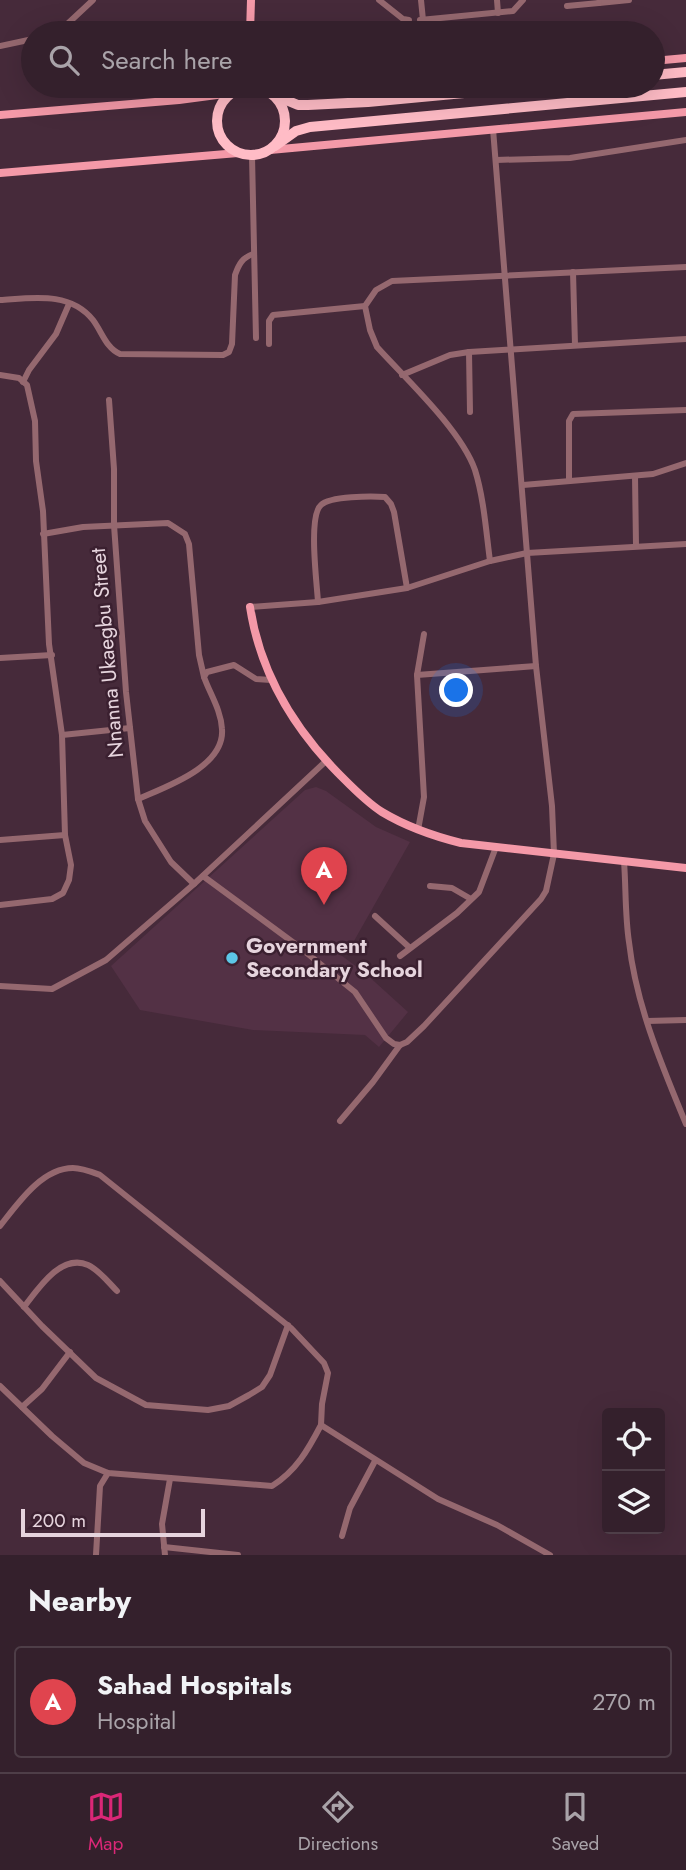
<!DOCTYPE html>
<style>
:root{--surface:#34202c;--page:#3c2834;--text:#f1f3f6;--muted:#a9a3a9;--line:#4e3e48;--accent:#db2777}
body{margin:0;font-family:Jost,sans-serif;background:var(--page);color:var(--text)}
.controls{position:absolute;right:21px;bottom:21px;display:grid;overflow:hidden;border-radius:7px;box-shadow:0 7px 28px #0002}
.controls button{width:63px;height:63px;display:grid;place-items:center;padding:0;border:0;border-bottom:2px solid var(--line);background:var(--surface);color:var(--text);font:35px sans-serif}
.scale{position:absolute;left:21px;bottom:18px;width:184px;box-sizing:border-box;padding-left:7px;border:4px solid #e6d4dd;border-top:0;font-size:19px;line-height:24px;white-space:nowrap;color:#e6d4dd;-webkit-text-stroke:5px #3b2030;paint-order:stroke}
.you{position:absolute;left:457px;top:691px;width:24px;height:24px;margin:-18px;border:5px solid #fff;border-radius:50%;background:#1a73e8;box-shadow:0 0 0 10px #1a73e833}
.badge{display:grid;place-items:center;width:46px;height:46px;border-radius:50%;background:var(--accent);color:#fff;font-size:23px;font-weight:700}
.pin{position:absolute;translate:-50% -58px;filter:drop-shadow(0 2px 4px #0008)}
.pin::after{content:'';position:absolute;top:37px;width:24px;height:21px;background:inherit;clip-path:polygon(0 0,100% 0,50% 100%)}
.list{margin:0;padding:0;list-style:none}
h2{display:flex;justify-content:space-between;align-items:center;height:91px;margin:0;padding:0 28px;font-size:30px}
h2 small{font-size:23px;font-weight:400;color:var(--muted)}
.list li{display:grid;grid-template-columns:46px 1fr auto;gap:21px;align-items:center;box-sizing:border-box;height:112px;margin:0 14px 14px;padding:0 14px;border:2px solid var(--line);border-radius:7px}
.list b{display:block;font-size:26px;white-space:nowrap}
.list p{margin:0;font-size:23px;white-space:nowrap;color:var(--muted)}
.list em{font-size:23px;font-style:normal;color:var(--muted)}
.icon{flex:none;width:38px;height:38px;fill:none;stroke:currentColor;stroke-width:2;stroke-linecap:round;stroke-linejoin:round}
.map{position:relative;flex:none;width:686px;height:1555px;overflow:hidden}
.search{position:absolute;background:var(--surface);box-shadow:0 7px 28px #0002;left:21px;right:21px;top:21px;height:77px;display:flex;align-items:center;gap:18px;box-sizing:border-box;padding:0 24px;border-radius:38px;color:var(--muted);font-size:26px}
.sheet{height:217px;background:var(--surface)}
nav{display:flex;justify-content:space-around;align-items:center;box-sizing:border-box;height:98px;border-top:2px solid var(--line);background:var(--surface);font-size:19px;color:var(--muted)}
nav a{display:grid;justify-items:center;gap:4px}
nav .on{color:var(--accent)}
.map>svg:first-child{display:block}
.built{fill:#533145}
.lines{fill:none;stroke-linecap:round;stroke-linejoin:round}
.minor{stroke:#95686f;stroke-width:6}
.major{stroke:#f499a8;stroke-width:8}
.highway{stroke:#ffbcc6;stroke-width:10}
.poi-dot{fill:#5cc7e7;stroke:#3b2030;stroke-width:2.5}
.labels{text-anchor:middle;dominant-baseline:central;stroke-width:5;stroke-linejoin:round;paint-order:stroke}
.street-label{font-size:21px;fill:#e6d4dd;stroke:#3b2030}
.poi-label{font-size:21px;font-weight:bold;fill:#e6d4dd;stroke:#3b2030;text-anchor:start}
</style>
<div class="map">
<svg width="686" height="1555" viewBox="0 0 686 1555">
<rect width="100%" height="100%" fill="#462a3a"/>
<path class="built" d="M316,787L326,791L376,827L410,842L350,948L326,944L365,973L408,1012L379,1047L365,1035L253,1030L140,1010L111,966L305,790Z"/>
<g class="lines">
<g class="minor">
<path d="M379,0L403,19L409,20"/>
<path d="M421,0L423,20"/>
<path d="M497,0L498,13"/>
<path d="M600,0L599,3L629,0"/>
<path d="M567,6L599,3"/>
<path d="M420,20L513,11L523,0"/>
<path d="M52,33L63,28L93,0"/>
<path d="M0,46L33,39"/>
<path d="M71,86L73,92"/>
<path d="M252,156L256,338"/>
<path d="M496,160L570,158L686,140"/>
<path d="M573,272L575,345"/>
<path d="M0,300C32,298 70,291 93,320C102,332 106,348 120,354L223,355L229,352L232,344L235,275C239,264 242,258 253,254"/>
<path d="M269,344V321L273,315L365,306"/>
<path d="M469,352L470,412"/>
<path d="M0,375L19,378L27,385L35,421L36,461L43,511L49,644L62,735L65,835L71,865L69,880L63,893L52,899L0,905"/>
<path d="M402,375L450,355L469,352L686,339"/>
<path d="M23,382L29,370L56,334L69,304"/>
<path d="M109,400L114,469V525L126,692L138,799L145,821L171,862L194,884"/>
<path d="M635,476L636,545"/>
<path d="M569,481V421L573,414L686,410"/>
<path d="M523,485L653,474L686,463"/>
<path d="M43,534L83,527L168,523L185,534L189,544L199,655L204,677"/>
<path d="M490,561C486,531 484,499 475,470C461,430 406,379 377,347L370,330L365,306L376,290L392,281L686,267"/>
<path d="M318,602C317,584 308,516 321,505C330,496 372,496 385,497L391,504L394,512L407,588"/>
<path d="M250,607L318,602L407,588L490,561L527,553L686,544"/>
<path d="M0,658L52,655"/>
<path d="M417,675L536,666"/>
<path d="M62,735L130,728"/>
<path d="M138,799C165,787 225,767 222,729C221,710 210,694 204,677L207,672L234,665L256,679L271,680"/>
<path d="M418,830L424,797L417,675L424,634"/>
<path d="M0,840L65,835"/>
<path d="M624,861C626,888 625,916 629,942C636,1005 662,1066 686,1124"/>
<path d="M203,876L298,946L355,992L386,1038L394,1044L400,1045"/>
<path d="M430,886L452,888L471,899"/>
<path d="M375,916L410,948"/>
<path d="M400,956L457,913L479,892L496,847"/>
<path d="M0,986L52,989L106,960L194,884L326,761"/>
<path d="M647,1021L686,1020"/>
<path d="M340,1121L373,1082L400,1045L407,1042L424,1026L541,899L546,891L554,854L552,806L536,666L493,129"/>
<path d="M0,1226C18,1203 42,1168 73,1168C82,1168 92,1172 100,1175L291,1328L324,1363L328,1373L322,1404L321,1425"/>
<path d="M0,1281L42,1326L96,1378L146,1405L208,1410L229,1406L249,1395L262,1387L270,1375L288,1325"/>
<path d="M24,1307C38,1289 61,1253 88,1265C99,1270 109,1283 117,1291"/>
<path d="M0,1386L52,1436L84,1463L108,1473L272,1486C296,1471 308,1450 321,1425L438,1499L497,1525L550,1555"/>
<path d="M22,1407L42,1389L70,1352"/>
<path d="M342,1536L350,1508L375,1461"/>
<path d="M164,1547L238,1555"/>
<path d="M96,1555L100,1486L108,1473"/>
<path d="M165,1555L162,1524L170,1479"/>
</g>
<g class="major">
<path d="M250,33L251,0"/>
<path d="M653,61L686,58"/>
<path d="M263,86L269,92L343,86"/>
<path d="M237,90L239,86"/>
<path d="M183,97L202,86"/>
<path d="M0,115L179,100L232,93"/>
<path d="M270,150L686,112"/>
<path d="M0,173L238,153"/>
<path d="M250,607C260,672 293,727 338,773C352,787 366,802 382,812C407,827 433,836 461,843L686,868"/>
</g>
<g class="highway">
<path d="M653,75L686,72"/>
<circle cx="251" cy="121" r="34"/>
<path d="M274,95L298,105H308L368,102L538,86"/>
<path d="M275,146L296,131L310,127L686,92"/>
</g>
</g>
<circle class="poi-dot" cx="232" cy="958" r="7"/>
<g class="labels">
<g class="street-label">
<text transform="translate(107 653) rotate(-95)">Nnanna Ukaegbu Street</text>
</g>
<g class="poi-label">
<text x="246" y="946">Government<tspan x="246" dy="24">Secondary School</tspan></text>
</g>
</g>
</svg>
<div class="controls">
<button><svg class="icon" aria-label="locate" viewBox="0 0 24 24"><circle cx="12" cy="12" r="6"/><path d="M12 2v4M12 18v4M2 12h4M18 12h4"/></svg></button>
<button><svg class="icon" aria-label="layers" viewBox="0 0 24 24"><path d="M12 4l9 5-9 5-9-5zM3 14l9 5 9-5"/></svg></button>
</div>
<div class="scale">200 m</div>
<div class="you"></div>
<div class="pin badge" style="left:324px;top:905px;background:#e0444e">A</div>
<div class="search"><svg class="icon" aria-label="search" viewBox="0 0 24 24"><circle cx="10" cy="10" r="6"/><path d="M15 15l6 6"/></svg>Search here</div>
</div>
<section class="sheet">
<h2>Nearby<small></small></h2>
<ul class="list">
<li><span class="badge" style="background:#e0444e">A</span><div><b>Sahad Hospitals</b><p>Hospital</p></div><em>270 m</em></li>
</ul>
</section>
<nav>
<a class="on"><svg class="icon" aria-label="map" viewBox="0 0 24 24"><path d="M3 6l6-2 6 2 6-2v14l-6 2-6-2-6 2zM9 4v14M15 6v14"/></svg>Map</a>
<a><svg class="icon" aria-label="directions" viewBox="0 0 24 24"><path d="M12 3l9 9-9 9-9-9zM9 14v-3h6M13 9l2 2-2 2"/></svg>Directions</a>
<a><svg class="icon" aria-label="saved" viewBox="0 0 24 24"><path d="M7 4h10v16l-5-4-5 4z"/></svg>Saved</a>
</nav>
